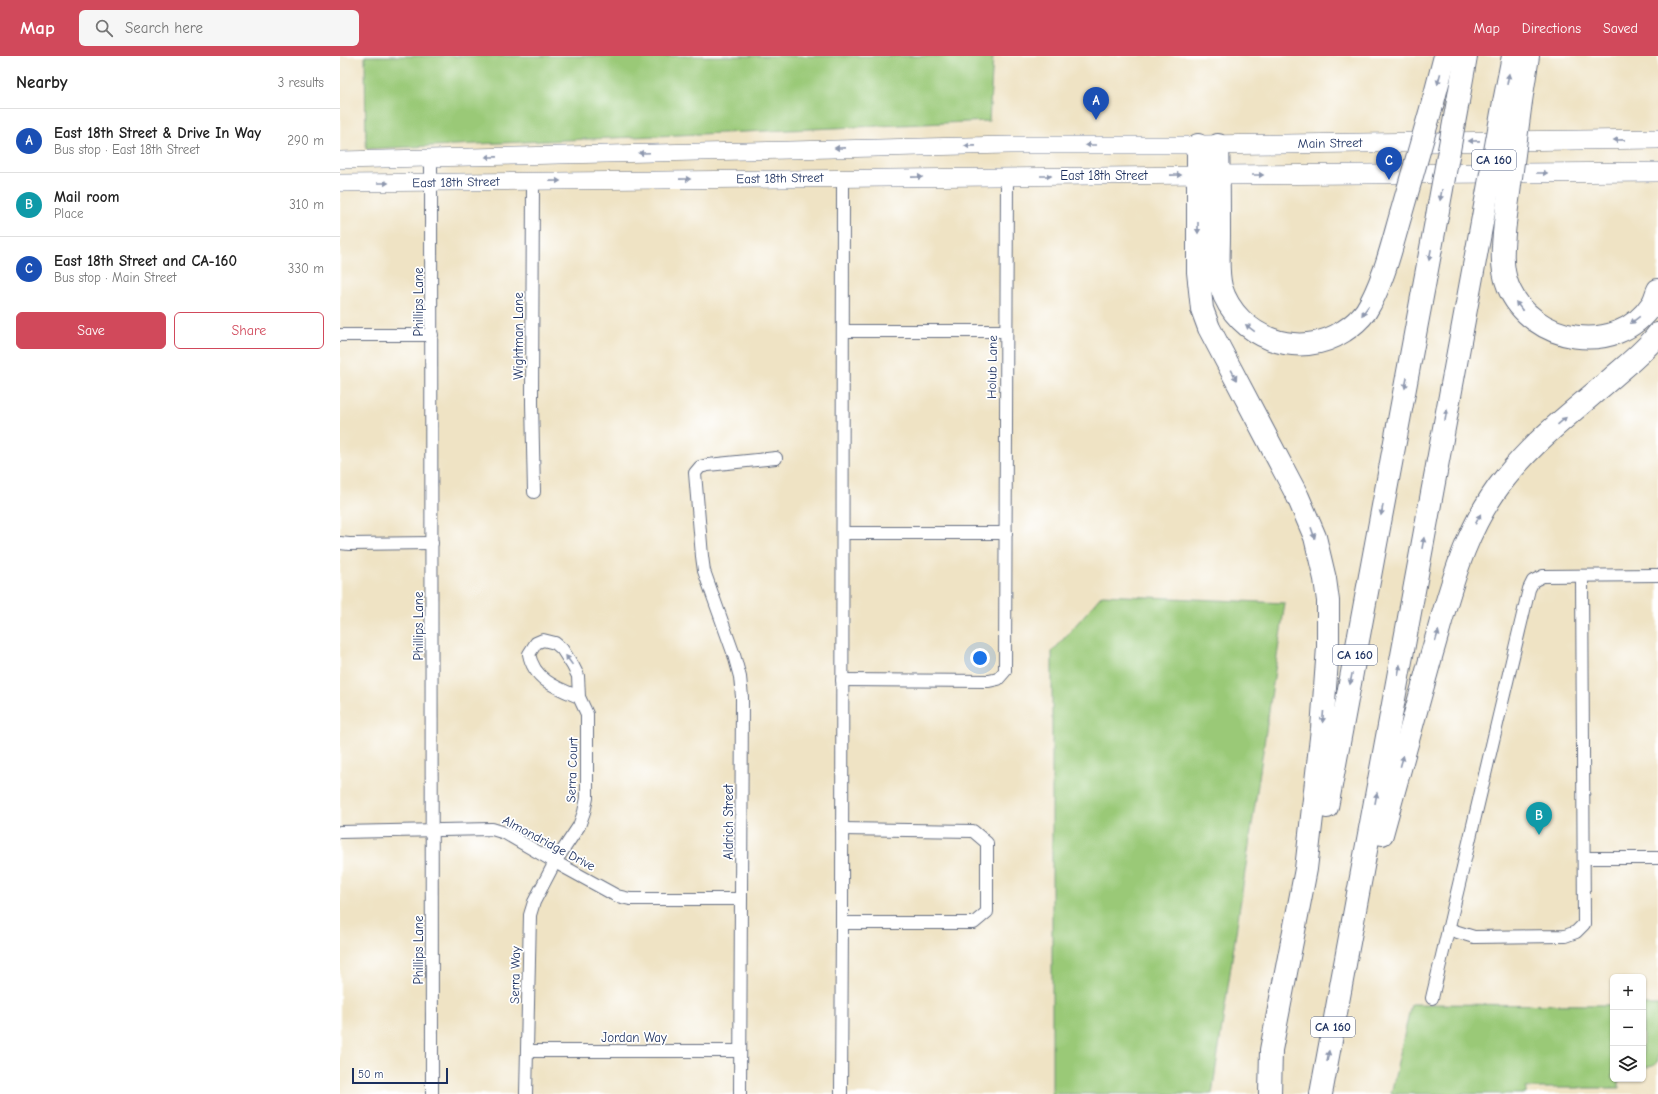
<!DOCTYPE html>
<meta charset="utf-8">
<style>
:root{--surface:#fff;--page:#f6f6f6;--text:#222;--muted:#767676;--line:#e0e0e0;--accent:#d1495b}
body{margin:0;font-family:"Comic Neue",sans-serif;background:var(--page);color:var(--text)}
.controls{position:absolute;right:12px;bottom:12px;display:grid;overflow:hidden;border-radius:6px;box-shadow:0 1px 3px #0004}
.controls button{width:36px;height:36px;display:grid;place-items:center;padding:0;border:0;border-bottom:1px solid var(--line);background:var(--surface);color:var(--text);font:20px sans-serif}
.scale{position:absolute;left:12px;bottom:10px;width:96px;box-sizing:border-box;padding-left:4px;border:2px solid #1b2f5e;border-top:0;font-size:11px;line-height:14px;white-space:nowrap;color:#1b2f5e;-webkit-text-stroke:3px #fff;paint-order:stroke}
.you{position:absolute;left:640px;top:602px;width:14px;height:14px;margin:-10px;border:3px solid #fff;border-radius:50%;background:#1a73e8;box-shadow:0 0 0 6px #1a73e833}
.badge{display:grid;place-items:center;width:26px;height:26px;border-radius:50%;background:var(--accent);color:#fff;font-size:13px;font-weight:700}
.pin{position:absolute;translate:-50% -33px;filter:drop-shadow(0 1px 2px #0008)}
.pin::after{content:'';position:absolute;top:21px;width:14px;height:12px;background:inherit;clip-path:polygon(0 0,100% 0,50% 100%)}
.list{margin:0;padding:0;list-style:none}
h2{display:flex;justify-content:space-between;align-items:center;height:52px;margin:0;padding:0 16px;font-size:17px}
h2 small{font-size:13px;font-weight:400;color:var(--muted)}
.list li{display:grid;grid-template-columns:26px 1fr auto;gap:12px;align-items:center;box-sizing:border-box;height:64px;padding:0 16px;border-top:1px solid var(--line)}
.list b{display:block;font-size:15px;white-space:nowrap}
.list p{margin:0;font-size:13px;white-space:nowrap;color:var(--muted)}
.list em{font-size:13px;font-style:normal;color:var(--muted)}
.actions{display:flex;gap:8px;padding:12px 16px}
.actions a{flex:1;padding:9px 0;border:1px solid var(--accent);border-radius:6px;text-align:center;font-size:14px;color:var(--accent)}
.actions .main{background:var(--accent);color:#fff}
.icon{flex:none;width:22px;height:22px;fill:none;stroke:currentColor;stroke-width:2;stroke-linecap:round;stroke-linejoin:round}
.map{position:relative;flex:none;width:1318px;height:1038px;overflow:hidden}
header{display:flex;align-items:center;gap:24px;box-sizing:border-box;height:56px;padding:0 20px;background:var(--accent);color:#fff}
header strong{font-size:19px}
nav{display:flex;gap:22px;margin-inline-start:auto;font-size:14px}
.search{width:280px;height:36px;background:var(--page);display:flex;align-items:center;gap:10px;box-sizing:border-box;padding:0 14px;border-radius:6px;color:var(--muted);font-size:15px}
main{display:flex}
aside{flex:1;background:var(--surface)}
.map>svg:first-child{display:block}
.green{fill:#9ac977;stroke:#5a7c6a}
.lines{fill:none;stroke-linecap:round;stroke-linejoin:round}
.street-casing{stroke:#656e82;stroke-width:14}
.secondary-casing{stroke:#656e82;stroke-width:18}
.primary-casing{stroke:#656e82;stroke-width:20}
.highway-casing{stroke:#656e82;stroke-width:24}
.street{stroke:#fff;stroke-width:12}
.secondary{stroke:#fff;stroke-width:17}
.primary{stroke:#fff;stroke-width:19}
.highway{stroke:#fff;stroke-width:22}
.highway-bridge-casing{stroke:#656e82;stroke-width:24;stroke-linecap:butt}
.highway-bridge{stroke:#fff;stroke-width:22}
.oneway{fill:#8d97ae}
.labels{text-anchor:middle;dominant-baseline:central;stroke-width:3.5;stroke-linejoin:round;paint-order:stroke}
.shield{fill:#fff;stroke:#5f6d8e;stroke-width:1}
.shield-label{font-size:12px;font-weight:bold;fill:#1b2f5e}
.street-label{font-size:13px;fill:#1b2f5e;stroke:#fff}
</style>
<header>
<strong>Map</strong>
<div class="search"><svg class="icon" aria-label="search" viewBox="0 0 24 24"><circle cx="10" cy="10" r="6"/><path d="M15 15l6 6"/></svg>Search here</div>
<nav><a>Map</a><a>Directions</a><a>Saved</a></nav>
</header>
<main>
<aside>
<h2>Nearby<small>3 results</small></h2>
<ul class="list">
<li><span class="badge" style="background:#1a4fb4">A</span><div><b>East 18th Street &amp; Drive In Way</b><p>Bus stop · East 18th Street</p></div><em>290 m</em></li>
<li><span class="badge" style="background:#0f9aa8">B</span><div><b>Mail room</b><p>Place</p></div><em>310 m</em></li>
<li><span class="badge" style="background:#1a4fb4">C</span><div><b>East 18th Street and CA-160</b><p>Bus stop · Main Street</p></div><em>330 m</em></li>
</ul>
<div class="actions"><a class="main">Save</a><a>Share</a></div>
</aside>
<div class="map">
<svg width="1318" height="1038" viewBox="0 0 1318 1038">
<rect width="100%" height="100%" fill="#fff"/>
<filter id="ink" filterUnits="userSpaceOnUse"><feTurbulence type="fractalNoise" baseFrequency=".025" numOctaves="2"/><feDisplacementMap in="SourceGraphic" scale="8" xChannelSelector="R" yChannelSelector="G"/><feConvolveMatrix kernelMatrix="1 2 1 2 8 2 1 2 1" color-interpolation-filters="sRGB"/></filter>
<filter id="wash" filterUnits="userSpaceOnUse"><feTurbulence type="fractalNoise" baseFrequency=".012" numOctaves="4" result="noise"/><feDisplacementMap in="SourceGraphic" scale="16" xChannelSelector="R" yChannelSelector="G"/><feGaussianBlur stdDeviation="0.9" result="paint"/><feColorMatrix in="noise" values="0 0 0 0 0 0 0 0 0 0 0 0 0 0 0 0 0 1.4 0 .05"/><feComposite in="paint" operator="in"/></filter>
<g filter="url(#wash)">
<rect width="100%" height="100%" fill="#efe3c4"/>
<g class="green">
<path d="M25,0H653L649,65L26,93Z"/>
<path d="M762,539L945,547L872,1038H712V596Z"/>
<path d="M1071,948L1273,949V1023H1279V1032H1186V1038H1051Z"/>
<path d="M1303,949H1318V1005L1313,1010L1303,1012Z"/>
</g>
</g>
<g filter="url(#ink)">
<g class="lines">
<g class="street-casing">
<g id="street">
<path d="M91,103L92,1038"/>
<path d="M193,125L192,347L194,436"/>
<path d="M504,275H666"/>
<path d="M0,279H92"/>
<path d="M503,477H666"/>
<path d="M0,487L9,488L92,487"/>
<path d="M502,624L649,625L658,623L665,615L667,120"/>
<path d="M502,773L633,775L647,787V856L634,867H502"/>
<path d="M0,776L152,773L165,777L215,806L277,840L290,843H401"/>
<path d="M1244,802H1318"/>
<path d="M1108,873L1134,881L1225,880L1236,876L1244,868L1242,520"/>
<path d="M1092,942L1189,533L1193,525L1203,520L1318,519"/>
<path d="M187,995H400"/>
<path d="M186,1038L190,859L194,846L215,806L239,770L244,756L247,742V658L239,641L238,620L233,610L222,593L215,587L203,584L196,587L189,598C194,624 217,632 239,641"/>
<path d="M400,1038L402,641L400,621L394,599L364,515L362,500L355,417L360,411L368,409L436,402"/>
<path d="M501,1038L502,867L503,122"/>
</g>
</g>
<g class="secondary-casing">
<g id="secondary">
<path d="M0,104L669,89H858"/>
<path d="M0,127L870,119"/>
</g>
</g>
<g class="primary-casing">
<g id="primary">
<path d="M863,89L1318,83"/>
<path d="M879,119L1318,116"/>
</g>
</g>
<g class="highway-casing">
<g id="highway">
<path d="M1118,45L1126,0"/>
<path d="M1181,45L1188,0"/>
<path d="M1093,46L1105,0"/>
<path d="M1164,46L1173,0"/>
<path d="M858,89V216L862,253L869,272L958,441L975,481L985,523L988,545V591L982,673L966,813L931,994L930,1038"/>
<path d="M878,89C879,119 879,149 879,179C879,196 877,215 881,231C897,282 959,305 1004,275C1012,270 1020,263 1026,255C1043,228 1052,189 1061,158"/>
<path d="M1165,167C1163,188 1160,210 1168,230C1191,287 1277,302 1312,248C1315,244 1316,238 1318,234"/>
<path d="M987,751L1097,160"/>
<path d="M1042,778C1059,718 1075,657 1092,597C1110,535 1124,472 1166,421C1196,383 1236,353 1272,322C1288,308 1305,295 1318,278"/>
<path d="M981,1038L1143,161"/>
</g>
</g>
<use href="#street" class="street"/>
<use href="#secondary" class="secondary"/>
<use href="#primary" class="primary"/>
<use href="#highway" class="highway"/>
<g class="highway-bridge-casing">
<g id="highway-bridge">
<path d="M1061,158L1093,46"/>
<path d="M1097,160L1118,45"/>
<path d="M1143,161L1164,46"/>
<path d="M1165,167L1181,45"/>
</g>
</g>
<use href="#highway-bridge" class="highway-bridge"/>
</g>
<defs><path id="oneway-solid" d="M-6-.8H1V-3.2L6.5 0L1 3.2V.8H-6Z"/></defs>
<g class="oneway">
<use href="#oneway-solid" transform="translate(1099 23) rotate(105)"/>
<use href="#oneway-solid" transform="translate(1168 23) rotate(-80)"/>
<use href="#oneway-solid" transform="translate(1279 84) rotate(179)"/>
<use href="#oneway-solid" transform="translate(1134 85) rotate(179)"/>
<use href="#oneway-solid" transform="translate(751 89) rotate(180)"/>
<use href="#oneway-solid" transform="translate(630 90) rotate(179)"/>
<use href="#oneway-solid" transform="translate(500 92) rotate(179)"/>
<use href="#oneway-solid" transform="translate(304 97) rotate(178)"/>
<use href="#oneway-solid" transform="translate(151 101) rotate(179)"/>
<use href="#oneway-solid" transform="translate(1202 117)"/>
<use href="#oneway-solid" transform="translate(836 119) rotate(-1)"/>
<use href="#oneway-solid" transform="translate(918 119)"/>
<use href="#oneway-solid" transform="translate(706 120)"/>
<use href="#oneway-solid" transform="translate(577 121) rotate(-1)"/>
<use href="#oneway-solid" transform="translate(345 123) rotate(-1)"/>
<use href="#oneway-solid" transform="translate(215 125) rotate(-1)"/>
<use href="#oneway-solid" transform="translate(43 127)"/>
<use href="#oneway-solid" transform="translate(1101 139) rotate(100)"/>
<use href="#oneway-solid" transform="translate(858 172) rotate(90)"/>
<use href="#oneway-solid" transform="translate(1090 199) rotate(101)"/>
<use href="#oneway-solid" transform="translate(1179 250) rotate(-128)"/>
<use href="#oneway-solid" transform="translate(1025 255) rotate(125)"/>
<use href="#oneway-solid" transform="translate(1295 264) rotate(143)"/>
<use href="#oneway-solid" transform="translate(910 272) rotate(-143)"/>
<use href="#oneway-solid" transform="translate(894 319) rotate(62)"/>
<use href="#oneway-solid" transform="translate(1066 327) rotate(101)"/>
<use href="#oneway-solid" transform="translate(1106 359) rotate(-80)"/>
<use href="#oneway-solid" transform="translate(1222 365) rotate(-41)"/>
<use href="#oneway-solid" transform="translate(1042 454) rotate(101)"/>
<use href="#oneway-solid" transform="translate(1138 463) rotate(-62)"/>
<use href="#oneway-solid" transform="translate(973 477) rotate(71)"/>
<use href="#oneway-solid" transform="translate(1083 487) rotate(-80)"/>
<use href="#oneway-solid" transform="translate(1097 580) rotate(-74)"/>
<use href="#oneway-solid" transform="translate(229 604) rotate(-125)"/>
<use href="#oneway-solid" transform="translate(1059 614) rotate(-80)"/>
<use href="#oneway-solid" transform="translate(1011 623) rotate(101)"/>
<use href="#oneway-solid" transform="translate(983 661) rotate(95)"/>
<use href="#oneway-solid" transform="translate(1062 705) rotate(-74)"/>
<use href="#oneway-solid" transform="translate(1036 742) rotate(-80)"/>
<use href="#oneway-solid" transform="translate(988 1000) rotate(-80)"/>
</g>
</g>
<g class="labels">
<g class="shield">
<rect x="1132" y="94" width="44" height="20" rx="3"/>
<rect x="993" y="589" width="44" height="20" rx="3"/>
<rect x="971" y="961" width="44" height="20" rx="3"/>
</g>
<g class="shield-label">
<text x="1154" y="104">CA 160</text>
<text x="1015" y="599">CA 160</text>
<text x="993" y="971">CA 160</text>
</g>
<g class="street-label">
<text transform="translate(990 87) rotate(-1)">Main Street</text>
<text x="764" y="119">East 18th Street</text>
<text transform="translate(440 122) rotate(-1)">East 18th Street</text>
<text transform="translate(116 126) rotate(-1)">East 18th Street</text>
<text transform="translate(78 246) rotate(-90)">Phillips Lane</text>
<text transform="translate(178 280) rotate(-90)">Wightman Lane</text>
<text transform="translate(652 311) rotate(-89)">Holub Lane</text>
<text transform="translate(78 570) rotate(-90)">Phillips Lane</text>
<text transform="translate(232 714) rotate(-88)">Serra Court</text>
<text transform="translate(388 766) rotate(-90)">Aldrich Street</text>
<text transform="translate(209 787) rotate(28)">Almondridge Drive</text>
<text transform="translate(78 894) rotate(-90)">Phillips Lane</text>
<text transform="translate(175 919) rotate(-89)">Serra Way</text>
<text x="294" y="981">Jordan Way</text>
</g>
</g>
</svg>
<div class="controls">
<button>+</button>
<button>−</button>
<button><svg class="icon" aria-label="layers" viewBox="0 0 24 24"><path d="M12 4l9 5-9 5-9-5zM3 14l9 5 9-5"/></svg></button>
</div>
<div class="scale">50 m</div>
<div class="you"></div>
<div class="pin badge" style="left:756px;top:64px;background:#1a4fb4">A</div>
<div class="pin badge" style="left:1199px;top:779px;background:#0f9aa8">B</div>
<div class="pin badge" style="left:1049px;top:124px;background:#1a4fb4">C</div>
</div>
</main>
